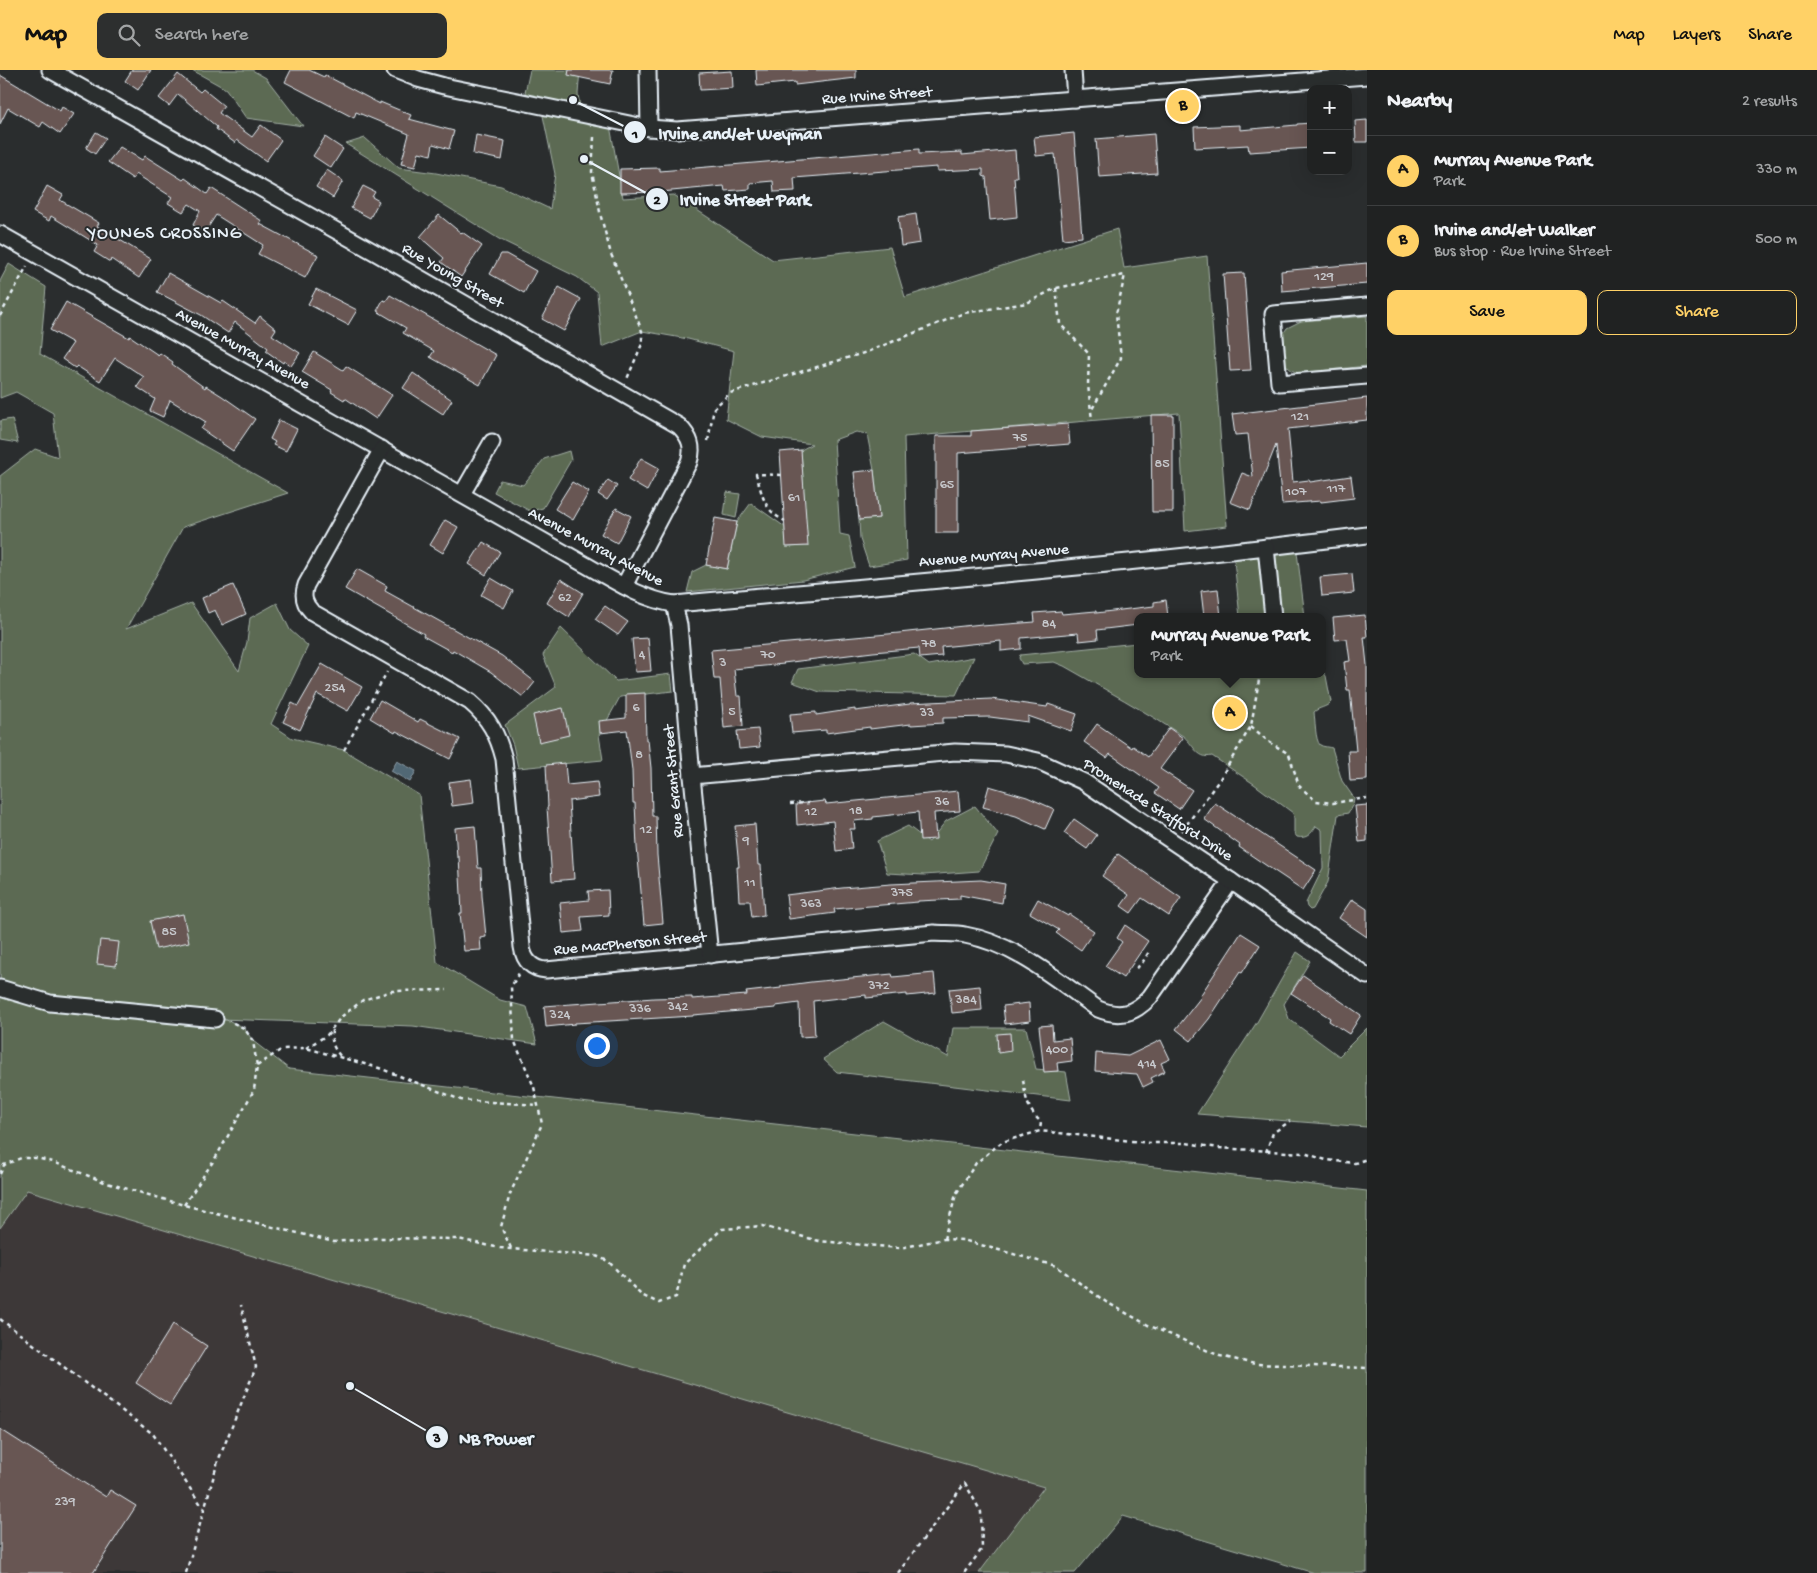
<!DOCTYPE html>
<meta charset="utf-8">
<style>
:root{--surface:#202222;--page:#2d2f2f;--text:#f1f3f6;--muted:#a2a4a5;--line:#3d3f40;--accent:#ffd166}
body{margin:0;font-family:"Gochi Hand",sans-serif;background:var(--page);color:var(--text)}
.controls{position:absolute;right:15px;top:15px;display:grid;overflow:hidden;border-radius:10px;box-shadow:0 5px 20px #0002}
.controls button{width:45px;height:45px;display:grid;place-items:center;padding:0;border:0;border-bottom:1px solid var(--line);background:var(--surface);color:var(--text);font:25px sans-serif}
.you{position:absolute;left:596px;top:975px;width:18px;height:18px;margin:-12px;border:4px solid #fff;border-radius:50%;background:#1a73e8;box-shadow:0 0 0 8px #1a73e833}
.badge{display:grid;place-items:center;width:32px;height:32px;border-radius:50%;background:var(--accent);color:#111;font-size:16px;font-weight:700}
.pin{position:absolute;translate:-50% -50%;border:2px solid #fff;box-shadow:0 1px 5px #0006}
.popup{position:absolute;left:1134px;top:543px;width:192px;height:65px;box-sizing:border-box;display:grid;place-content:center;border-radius:10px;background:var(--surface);filter:drop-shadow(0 1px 4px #0005);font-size:16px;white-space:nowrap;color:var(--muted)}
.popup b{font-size:19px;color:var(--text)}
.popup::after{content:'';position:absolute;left:50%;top:100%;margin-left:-10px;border:10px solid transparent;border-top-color:var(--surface)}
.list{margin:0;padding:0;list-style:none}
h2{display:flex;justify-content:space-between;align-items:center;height:65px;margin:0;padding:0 20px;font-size:21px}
h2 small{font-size:16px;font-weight:400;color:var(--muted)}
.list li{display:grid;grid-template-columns:32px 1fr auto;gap:15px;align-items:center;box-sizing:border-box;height:70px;padding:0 20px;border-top:1px solid var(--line)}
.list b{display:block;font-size:19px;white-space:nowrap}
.list p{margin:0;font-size:16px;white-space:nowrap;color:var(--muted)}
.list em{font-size:16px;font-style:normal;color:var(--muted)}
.actions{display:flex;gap:10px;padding:15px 20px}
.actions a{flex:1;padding:11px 0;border:1px solid var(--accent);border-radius:10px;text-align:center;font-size:18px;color:var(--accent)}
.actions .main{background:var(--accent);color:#111}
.icon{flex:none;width:28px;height:28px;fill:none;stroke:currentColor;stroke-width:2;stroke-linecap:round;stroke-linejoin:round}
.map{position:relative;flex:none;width:1367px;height:1503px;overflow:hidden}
header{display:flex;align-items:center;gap:30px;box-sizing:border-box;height:70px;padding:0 25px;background:var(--accent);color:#111}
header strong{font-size:24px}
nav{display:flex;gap:28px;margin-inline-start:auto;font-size:18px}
.search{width:350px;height:45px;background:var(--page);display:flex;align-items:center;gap:12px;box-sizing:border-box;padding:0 18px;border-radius:10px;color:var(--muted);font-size:19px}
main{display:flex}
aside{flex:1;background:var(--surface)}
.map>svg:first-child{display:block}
.built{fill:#3d3939}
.green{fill:#5b6a52;stroke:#a2aea5}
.water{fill:#516775;stroke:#8d9ea9}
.building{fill:#685652;stroke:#e8f1f8}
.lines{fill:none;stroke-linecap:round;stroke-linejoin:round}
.minor-casing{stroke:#e8f1f8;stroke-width:19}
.path{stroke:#e8f1f8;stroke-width:2.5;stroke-dasharray:4 4;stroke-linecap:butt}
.minor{stroke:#2a2d2e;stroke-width:15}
.labels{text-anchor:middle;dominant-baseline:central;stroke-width:4;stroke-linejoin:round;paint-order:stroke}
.number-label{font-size:14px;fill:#c8cace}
.street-label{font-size:16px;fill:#e8f1f8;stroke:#2a2d2e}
.neighbourhood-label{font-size:18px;letter-spacing:1px;fill:#e8f1f8;stroke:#2a2d2e}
.leader{fill:none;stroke:#e8f1f8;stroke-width:2}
.callout-dot{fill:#e8f1f8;stroke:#2a2d2e;stroke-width:2}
.mark-label{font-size:15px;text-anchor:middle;font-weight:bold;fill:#111}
.callout-label{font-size:18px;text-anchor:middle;font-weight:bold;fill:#e8f1f8;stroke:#2a2d2e;stroke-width:4;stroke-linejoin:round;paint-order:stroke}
</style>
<header>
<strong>Map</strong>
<div class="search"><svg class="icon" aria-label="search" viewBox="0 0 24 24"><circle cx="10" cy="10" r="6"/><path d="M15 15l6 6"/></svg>Search here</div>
<nav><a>Map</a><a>Layers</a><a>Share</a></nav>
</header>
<main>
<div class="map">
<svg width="1367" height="1503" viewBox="0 0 1367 1503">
<rect width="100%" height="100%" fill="#2a2d2e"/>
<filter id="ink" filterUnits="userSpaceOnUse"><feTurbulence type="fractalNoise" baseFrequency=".02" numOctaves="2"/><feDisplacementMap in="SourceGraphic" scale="10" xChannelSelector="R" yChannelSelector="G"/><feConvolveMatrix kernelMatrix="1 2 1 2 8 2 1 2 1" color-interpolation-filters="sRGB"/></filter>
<g filter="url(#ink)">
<path class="built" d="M27,1120L984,1399L1044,1417L979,1503H0V1158Z"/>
<g class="green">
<path d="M192,0H252L266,8L303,56L246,48L226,19Z"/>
<path d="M530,0H580L578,24L581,44L609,50L623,128L674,125L773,190L890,177L905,227L1117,159L1124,198L1207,186L1227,456L1185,461L1179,343L904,367L907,490L869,496L860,469L859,450L879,448L874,400L867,364L856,362L834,370L840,464L849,466L855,497L803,510L687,522L692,502L706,495L727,499L737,452L751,433L785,457L787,477L807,476L801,380L812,374L762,367L726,349L734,281L688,269L642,261L602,277L597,222L577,207L499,169L346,74L365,68L399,98L436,103L501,116L550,139L555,104L541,36L523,32Z"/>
<path d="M9,194L46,217L40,284L288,423L183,457L126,559L191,533L239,601L247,572L250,548L277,533L290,560L308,576L271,654L292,668L344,680L419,725L437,892L500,930L527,937L537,974L413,956L220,949L230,951L244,958L253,971L289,999L1367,1121V1503H1314L1123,1446L1075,1503H979L1044,1417L27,1120L0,1158V406L35,379L58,387L53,343L16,322L0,328V211Z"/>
<path d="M1367,246V296L1299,303C1292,301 1289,299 1285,293L1283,264L1287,258L1301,251Z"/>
<path d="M12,349L18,373L0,370V351Z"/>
<path d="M569,381L571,390L543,438L530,441L494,422L500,410L523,415L544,389Z"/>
<path d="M727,422L740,424L736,448L724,445Z"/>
<path d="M1296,474L1305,547H1240L1233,481Z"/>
<path d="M561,558L616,611L671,604L673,621L620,627L599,665L603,690L518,698L513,675L505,655L556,617L543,585Z"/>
<path d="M1137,573L1138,604H1322L1323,602L1326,606L1331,632C1326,638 1319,637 1314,642C1315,649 1315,670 1320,675C1323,677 1329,677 1332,678L1342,711L1354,728L1353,734L1348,743L1338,745L1328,812L1313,839L1310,840L1307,837L1306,833L1323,798L1322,760L1316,756C1311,764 1307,769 1297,767L1294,763V748L1293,743L1254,714L1212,686C1197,690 1193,673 1183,666C1145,641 1104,619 1064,596L1054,592L1022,594L1019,588L1020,585Z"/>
<path d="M914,584L929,595L974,587L956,625L820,622L792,612L798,599Z"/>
<path d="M975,736L998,764L979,801L924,805L887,803L877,771L908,756L929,772L946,751Z"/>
<path d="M1297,882L1310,891L1284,934L1289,949L1339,986L1367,958V1057L1197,1044L1257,952Z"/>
<path d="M884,951L948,987L953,958H1026L1036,999L1066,1002L1071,1030L837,1002L823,989Z"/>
</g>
<path class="water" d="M397,691L416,701L410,712L391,701Z"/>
<g class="building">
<path d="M132,0H151L138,20L125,11Z"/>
<path d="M291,0H309L324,7L325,5L380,34V32L411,45L409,49L454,61L449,79L433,74L431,85L419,82L415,97L401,94L409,64L356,42L354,48L285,12Z"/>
<path d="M569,0H613L610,14L568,5Z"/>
<path d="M756,0H856V8L795,15V12L757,16Z"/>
<path d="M732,1L733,18L700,20L699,3Z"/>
<path d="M178,4L200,22L203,19L224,36L219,43L252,67L261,55L281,70L266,91L237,70L235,73L216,59L217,57L178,24L169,36L159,28Z"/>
<path d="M0,5L60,41L62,37L74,44L60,64L43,52L40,57L8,38L0,54Z"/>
<path d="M1367,50V72H1356L1355,51Z"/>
<path d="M1311,53V78L1249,82L1248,75L1195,78L1194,57L1240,55V60L1297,55V54Z"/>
<path d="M96,62L106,68L95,84L86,78Z"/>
<path d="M1074,63L1082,167L1063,169L1055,84L1036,86L1034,67Z"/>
<path d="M1154,64L1157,103L1099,107L1096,69Z"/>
<path d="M476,65L505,71L502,90L473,84Z"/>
<path d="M325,67L343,79L331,98L313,86Z"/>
<path d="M120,77L142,90L145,86L183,110L185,108L207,124L211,118L262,151L260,154L318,185L305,208L258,184L263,175L216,145L205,162L193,155L200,141L189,134L183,142L168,133L172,127L136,104L133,109L108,92Z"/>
<path d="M919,79V84L962,82V85L1015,80L1017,107H1014L1017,147L990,150L986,107L983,106V99L937,101V97L794,108L795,121L774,122L773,111L750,113V119L725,121L724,116L661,122L620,123V99L660,98V101Z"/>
<path d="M327,100L343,111L333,128L316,117Z"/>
<path d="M47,116L63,125L60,130L99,153L97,156L151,189L139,208L111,189L110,192L94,182L98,175L51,146L49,151L33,142Z"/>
<path d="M363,116L375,122L372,127L379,131L370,148L351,138Z"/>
<path d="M916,144L920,173L901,176L898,147Z"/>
<path d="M439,145L461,163L462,162L482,176L461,207L441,192L444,188L420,167Z"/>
<path d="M501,184H506L536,201L524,223L490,204Z"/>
<path d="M1367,193V214L1282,221L1281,201Z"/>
<path d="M168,203L221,233L223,231L255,253L260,246L276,259L272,265L300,283L291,296L284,291L283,293L266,281L268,278L235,252L228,263L201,245L157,222Z"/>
<path d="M1244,203L1251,300L1230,301L1223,204Z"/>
<path d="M559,217L581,229L564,261L542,249Z"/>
<path d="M316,219L357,240L348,255L308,234Z"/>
<path d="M390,225L496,285L480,315L430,287L434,281L403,263L406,258L377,241L383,230L386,231Z"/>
<path d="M66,232L129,268L130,266L158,285L160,283L173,292L172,294L205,318L206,316L222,326L255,349L233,381L201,359L206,352L170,330L163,347L150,341L155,329L137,317L144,307L115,288L100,311L77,296L75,298L62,289L73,273L50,260Z"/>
<path d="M314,282L343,300L346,296L392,325L376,349L345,328L344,330L331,322L332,320L302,302Z"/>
<path d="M413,303L452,330L443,344L403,318Z"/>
<path d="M1367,328V350L1288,359L1293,412L1309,410L1310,412L1351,406L1354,428L1321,432V431L1282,434L1276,375L1250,440L1230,432L1242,403L1253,407L1248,364L1235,365L1232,344Z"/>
<path d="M1151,345H1173V442H1152Z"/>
<path d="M279,350L297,359L286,381L273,375L275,372L270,369Z"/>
<path d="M1068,354L1070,374L958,383V463H936V366H971V361Z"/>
<path d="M801,380L808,476L786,477L780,382Z"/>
<path d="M641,388L659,398L647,421L628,410Z"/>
<path d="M874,400L879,448L859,450L854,402Z"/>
<path d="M608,410L617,416L607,430L598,424Z"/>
<path d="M572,412L589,422L573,450L555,439Z"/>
<path d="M616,438L631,446L617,473L601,464Z"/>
<path d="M715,448L737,452L727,499L706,495Z"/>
<path d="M445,450L458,457L443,483L430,475Z"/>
<path d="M483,472L500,482L486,505L469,494Z"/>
<path d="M357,499L387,516L385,521L502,586L535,612L523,627L491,602L453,580L452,582L423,566L424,564L345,519Z"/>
<path d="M1352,504L1354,523L1322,526L1320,507Z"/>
<path d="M491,508L513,521L504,538L481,525Z"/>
<path d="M561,509L583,523L569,547L547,533Z"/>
<path d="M233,515L246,544L222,555L215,540L208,543L202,528Z"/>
<path d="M1218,519L1221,547H1204L1201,521Z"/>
<path d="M1166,530L1168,547H1138V555L1097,560L1098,569L1079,571L1078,563L1021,568V579L1001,581V571L941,577L942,586L920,588L919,578L873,582L783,593L784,594L734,599L737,626H741L743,656L724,658L720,609H714L711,580L899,563L982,554V556L1035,552L1034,543L1061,541L1062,544L1096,541V543L1154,536V532Z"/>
<path d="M605,536L628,552L618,565L595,549Z"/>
<path d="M1365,545L1367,567H1364L1367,595V710L1350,711L1348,681H1356L1350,620H1347L1344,592L1350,591L1347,569L1335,570L1333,548Z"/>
<path d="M648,568L651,601L635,602L632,569Z"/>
<path d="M322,594L362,617L348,641L317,624L300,660L283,652L292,633L298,636Z"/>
<path d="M645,623L646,670H648L651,698L652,746H656L657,785L663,853L644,855L637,777L635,733H633L632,700L627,660L600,663L599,651L626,648V624Z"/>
<path d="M991,629L1047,637L1048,634L1077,644L1071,661L1028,646V652L990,647L943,648V653L911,655V654L870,659V657L826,663V660L792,663L790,644L816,642V645L855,639V641L910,634V633Z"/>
<path d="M380,630L418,652L420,649L460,669L450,689L396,661L395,663L370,648Z"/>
<path d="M563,638L569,665L539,672L533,645Z"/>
<path d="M1097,654L1132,678L1133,676L1148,687L1169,658L1183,668L1160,699L1192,720L1179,739L1155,723L1159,718L1110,684L1107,688L1084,672Z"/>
<path d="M758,659L760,677L739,679L737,661Z"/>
<path d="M565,693L567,715L597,712L599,727L569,731L574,809L552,811L547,737H548L546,695Z"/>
<path d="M471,709L474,733L452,736L449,712Z"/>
<path d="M989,716L1027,727L1054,739L1045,759L1016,746L983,737Z"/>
<path d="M958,721L960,741L934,743L936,769L920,770L918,742L873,747V749L854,751L855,759H850L852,779L836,781L833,751L797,755L796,734L825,731L826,734Z"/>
<path d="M1215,733L1316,800L1303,820L1267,796L1239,777L1240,775L1204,749Z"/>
<path d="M1367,735V771L1359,772L1355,736Z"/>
<path d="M1074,749L1097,765L1087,779L1064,763Z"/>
<path d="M755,754L758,795H761L764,845L752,847L750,831H739L737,797H739L735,756Z"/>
<path d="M475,756L478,798H481L482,826L486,867L480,868L481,880L464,881L460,843H462L459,787H457L455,758Z"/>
<path d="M1118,784L1181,828L1169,846L1142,828L1131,843L1121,836L1129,825L1102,806Z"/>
<path d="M981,810L1005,814L1002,833L960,825V829L918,831V832L834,839L835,843L789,849L786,825L842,818L891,814Z"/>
<path d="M608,820L609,845L581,847L583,861L563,863L560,833L589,830L588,821Z"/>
<path d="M1038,829L1068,846L1069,844L1094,861L1081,880L1056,863L1059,860L1030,843Z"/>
<path d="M1352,829L1367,839V867L1339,848Z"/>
<path d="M183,844L189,872L156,879L150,851Z"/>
<path d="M1125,855L1148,871L1123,908L1105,896L1122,872L1117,868Z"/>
<path d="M1241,863L1260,875L1242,903L1240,902L1209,949L1191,971L1176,959L1201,927L1200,926Z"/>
<path d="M100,870L119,872L116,896L97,894Z"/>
<path d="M934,903L936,923L907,926V924L866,928V925L813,931L815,966L800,967L799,933L776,936V938L693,945V946L575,953V954L546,957L544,936L654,928L692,927V929L747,925L746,922L781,918V916L811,912L892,904L893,907Z"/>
<path d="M1303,905L1361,945L1349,964L1329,951L1330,948L1291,923Z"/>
<path d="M980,916L982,940L952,943L949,919Z"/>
<path d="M1029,933L1030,951L1005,954L1003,936Z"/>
<path d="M1052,955L1053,970L1070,968L1072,991L1057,993L1058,1001L1044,1002L1039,956Z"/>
<path d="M1010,963L1011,981L998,983L997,964Z"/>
<path d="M1161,970L1170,989L1161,993L1165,1001L1151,1008L1153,1012L1143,1017L1137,1004L1095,1001L1096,983L1128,986Z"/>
<path d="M173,1254L207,1276L170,1335L136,1313Z"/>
<path d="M0,1359L106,1427L110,1420L136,1436L93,1503H0Z"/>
</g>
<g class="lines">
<g class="minor-casing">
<g id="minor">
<path d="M50,0L376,183L679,356C690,367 694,377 689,392L624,516"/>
<path d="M395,0L418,9L444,16L649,58L677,60L1367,6"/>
<path d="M648,0L649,58"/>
<path d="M1073,0L1075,29"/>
<path d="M0,164L584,494C613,510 641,529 674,534C905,513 1137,494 1367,465"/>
<path d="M1367,236L1273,244L1279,313L1367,306"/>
<path d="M382,379L306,515C302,526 304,534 312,542L470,632C489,648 498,665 504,689L522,877C524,891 532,899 546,900L934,863C944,864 955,863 965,865C1016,874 1057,910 1098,939C1120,948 1134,944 1150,927L1231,811"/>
<path d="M462,424L492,372"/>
<path d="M1266,477L1273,547"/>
<path d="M674,534L679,555L692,706L710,885"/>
<path d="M692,706L955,682L1006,684L1038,691L1084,712L1231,811L1367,906"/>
<path d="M0,918L50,933L215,949"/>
</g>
</g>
<g class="path">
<path d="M594,67L592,102L601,147L611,184L642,261V274L627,309"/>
<path d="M1056,218L1060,254L1089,284L1088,315L1092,350"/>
<path d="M0,246L27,196"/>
<path d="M708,371L714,338L730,323L867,282L964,243L1027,233L1056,218L1125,205L1116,244L1121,288L1091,341"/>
<path d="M781,405L756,404C763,426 763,440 785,451"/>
<path d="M1251,656L1269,672L1289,684L1299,716L1316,731L1333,733L1367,728"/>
<path d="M344,680L387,602"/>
<path d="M790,734L809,733"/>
<path d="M1182,761L1220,709L1251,656L1260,604"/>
<path d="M1136,898L1141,895L1150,880"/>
<path d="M332,960C331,973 333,978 342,988"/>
<path d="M306,978L327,965L341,947L363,930L392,921L447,920"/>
<path d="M257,996L282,979L306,978L379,998L461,1030L538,1035"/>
<path d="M1023,1010C1026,1029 1027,1039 1041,1052L1040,1061"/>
<path d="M1266,1082L1273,1063L1290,1051"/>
<path d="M0,1104L4,1095L21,1088H36L53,1092L107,1113L184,1135L334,1172L376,1168L458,1169L500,1178L596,1186L608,1191L641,1225L659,1233L676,1227L684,1194L722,1159L762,1156L819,1171L900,1178L944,1169L963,1170L1056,1196L1106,1232L1148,1255L1220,1286L1255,1294L1367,1298"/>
<path d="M184,1135L216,1087L254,1020L257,996L253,971L244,958L229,951"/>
<path d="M944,1169L956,1124L976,1093L1002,1072L1040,1061L1150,1073H1186L1219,1078L1304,1083L1326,1090L1355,1093L1367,1089"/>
<path d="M511,1178L501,1157L510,1124L542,1054L534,1017L514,970L511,917L519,903"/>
<path d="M0,1249L153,1364L204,1439"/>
<path d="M186,1503L218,1391L256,1297L241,1235"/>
<path d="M898,1503L965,1413L981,1442L982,1479L964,1503"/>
</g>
<use href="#minor" class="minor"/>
</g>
</g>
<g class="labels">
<g class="number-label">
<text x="1324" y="207">129</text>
<text x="1300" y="347">121</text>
<text x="1020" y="368">75</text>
<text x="1162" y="394">85</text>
<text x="947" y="415">65</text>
<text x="1336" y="419">117</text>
<text x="1296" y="422">107</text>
<text x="794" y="428">61</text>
<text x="565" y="528">62</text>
<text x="1049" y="554">84</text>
<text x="929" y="574">78</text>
<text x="642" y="585">4</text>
<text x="768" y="585">70</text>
<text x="723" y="593">3</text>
<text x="335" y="618">254</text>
<text x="636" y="638">6</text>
<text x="732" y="642">5</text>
<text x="927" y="643">33</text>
<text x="639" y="685">8</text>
<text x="942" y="732">36</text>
<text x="856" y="741">18</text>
<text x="811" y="742">12</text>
<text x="646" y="760">12</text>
<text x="746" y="771">9</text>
<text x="750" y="813">11</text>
<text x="902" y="823">375</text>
<text x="811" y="834">363</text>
<text x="169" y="862">85</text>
<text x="879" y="916">372</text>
<text x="966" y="930">384</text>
<text x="678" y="937">342</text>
<text x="640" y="939">336</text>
<text x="560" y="945">324</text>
<text x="1057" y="980">400</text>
<text x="1147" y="994">414</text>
<text x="65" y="1432">239</text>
</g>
<g class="street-label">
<text transform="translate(877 27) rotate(-4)">Rue Irvine Street</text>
<text transform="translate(452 207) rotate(30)">Rue Young Street</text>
<text transform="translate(242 280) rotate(29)">Avenue Murray Avenue</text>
<text transform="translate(595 478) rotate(28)">Avenue Murray Avenue</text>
<text transform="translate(994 487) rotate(-5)">Avenue Murray Avenue</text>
<text transform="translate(675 711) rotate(-95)">Rue Grant Street</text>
<text transform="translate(1157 741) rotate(33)">Promenade Stafford Drive</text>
<text transform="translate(630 875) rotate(-5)">Rue MacPherson Street</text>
</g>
<g class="neighbourhood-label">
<text x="165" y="164">YOUNGS CROSSING</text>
</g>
</g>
<path class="leader" d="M573 30L635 62M584 89L657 129M350 1316L437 1367"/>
<g class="callout-dot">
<circle cx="573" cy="30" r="5"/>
<circle cx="584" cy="89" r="5"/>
<circle cx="350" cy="1316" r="5"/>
<circle cx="635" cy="62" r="12"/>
<circle cx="657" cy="129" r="12"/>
<circle cx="437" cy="1367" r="12"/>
</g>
<g class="mark-label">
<text x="635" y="68">1</text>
<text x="657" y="134">2</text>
<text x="437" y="1372">3</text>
</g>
<g class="callout-label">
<text x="740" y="69">Irvine and/et Weyman</text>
<text x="745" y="135">Irvine Street Park</text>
<text x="496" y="1374">NB Power</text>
</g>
</svg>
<div class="controls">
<button>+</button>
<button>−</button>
</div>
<div class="you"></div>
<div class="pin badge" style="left:1230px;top:643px">A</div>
<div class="popup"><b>Murray Avenue Park</b>Park</div>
<div class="pin badge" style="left:1183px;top:36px">B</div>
</div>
<aside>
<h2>Nearby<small>2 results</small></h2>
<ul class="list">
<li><span class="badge">A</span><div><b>Murray Avenue Park</b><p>Park</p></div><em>330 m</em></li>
<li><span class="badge">B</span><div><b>Irvine and/et Walker</b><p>Bus stop · Rue Irvine Street</p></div><em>500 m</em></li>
</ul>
<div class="actions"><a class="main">Save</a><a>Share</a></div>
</aside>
</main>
